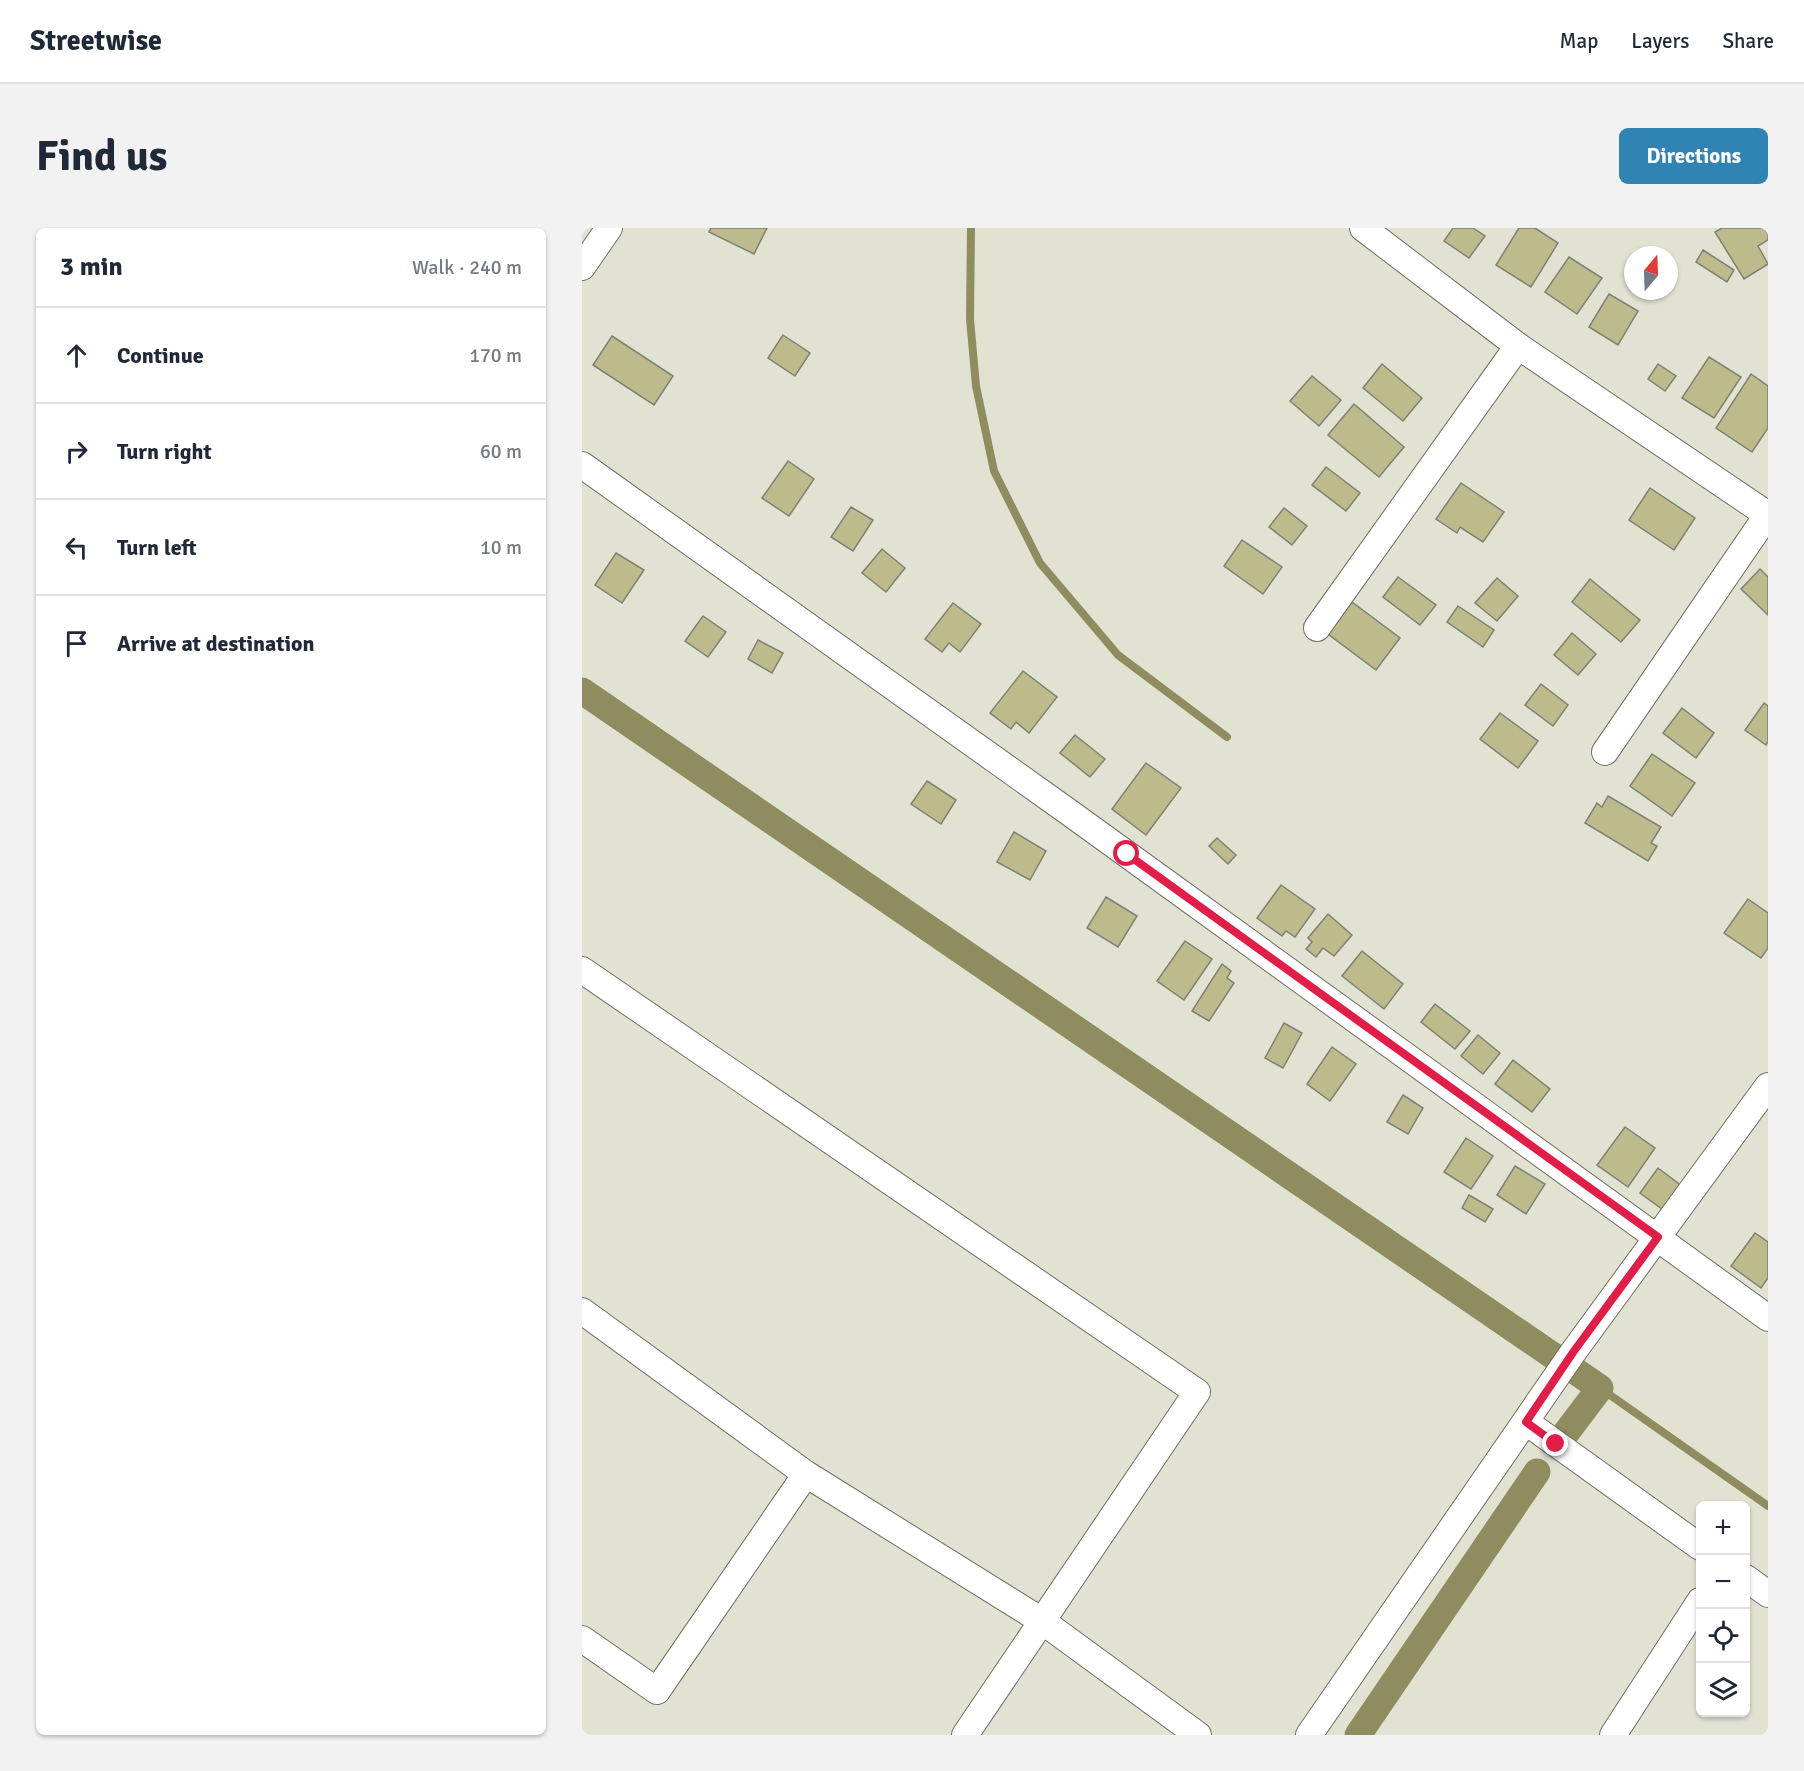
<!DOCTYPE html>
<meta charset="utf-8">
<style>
:root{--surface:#fff;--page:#f2f2f3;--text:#1f2937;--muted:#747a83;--line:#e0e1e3;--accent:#3084b4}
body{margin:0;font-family:Signika,sans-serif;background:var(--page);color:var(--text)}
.controls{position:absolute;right:18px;bottom:18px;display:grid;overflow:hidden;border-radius:9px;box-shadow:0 2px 4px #0004}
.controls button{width:54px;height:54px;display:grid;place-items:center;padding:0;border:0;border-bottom:2px solid var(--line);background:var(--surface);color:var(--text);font:30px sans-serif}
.compass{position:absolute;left:1042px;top:18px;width:54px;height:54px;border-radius:50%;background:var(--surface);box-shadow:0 2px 4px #0004;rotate:19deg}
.stop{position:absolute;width:18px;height:18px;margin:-14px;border:4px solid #e11d48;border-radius:50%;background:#fff}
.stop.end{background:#e11d48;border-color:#fff;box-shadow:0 2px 6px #0008}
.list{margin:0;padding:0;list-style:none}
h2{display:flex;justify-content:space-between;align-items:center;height:78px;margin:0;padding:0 24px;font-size:26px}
h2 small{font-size:20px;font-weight:400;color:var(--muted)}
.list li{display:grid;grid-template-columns:39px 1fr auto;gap:18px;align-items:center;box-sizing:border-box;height:96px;padding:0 24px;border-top:2px solid var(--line)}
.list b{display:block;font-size:22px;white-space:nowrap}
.list em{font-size:20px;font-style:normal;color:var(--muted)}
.icon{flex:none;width:33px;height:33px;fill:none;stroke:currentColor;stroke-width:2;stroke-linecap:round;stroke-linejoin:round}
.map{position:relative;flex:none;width:1186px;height:1507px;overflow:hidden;border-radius:9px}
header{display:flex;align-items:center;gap:36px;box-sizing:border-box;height:84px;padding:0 30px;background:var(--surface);border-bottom:2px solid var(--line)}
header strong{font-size:28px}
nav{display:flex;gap:33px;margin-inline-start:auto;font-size:21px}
.intro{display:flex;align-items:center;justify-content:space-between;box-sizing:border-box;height:144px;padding:0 36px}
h1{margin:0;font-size:42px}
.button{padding:15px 27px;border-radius:9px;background:var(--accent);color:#fff;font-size:21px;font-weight:700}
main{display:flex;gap:36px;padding:0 36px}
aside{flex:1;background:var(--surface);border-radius:9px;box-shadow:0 2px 4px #0004}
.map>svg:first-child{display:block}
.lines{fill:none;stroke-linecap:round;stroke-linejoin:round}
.stream{stroke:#8f8d5f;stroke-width:8}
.canal{stroke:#8f8d5f;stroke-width:27}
.building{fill:#bdbb8c;stroke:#808073;stroke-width:1.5}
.minor-casing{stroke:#706f62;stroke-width:28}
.minor{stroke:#fff;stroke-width:26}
.route{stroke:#e11d48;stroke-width:8}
</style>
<header>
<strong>Streetwise</strong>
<nav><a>Map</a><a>Layers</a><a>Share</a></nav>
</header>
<div class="intro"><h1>Find us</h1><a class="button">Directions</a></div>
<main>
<aside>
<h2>3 min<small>Walk · 240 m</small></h2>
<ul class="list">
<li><svg class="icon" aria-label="ahead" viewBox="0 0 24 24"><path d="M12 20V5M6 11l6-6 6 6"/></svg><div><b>Continue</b></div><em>170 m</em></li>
<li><svg class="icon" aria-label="right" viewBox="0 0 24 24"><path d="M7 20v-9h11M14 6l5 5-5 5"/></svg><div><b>Turn right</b></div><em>60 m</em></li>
<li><svg class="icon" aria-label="left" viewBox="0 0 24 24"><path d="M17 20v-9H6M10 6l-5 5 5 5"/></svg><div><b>Turn left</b></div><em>10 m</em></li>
<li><svg class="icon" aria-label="arrive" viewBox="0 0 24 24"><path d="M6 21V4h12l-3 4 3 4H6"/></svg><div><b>Arrive at destination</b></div></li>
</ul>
</aside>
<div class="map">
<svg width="1186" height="1507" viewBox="0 0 1186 1507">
<rect width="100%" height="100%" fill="#e2e2d3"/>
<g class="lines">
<g class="stream">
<path d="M389,0L388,91L394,158L412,243L458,335L536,427L645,509"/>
<path d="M1018,1160L1186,1278"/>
</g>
<g class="canal">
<path d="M0,463L1018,1160L984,1205"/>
<path d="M776,1507L955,1244"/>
</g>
</g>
<g class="building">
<path d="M129,0H185L172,26L127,4Z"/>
<path d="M871,0H891L903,8L887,30L862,13Z"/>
<path d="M937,0H953L976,15L949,59L914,37Z"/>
<path d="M1140,0H1182L1186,6V12L1176,18L1186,36L1162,51L1133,4Z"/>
<path d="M1121,22L1152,42L1145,54L1114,34Z"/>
<path d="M987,29L1020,50L995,86L963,64Z"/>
<path d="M1027,66L1056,83L1036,117L1007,99Z"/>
<path d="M201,107L228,125L213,148L186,130Z"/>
<path d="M30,108L91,148L72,177L11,137Z"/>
<path d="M1127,129L1159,149L1132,190L1100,170Z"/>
<path d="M800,136L840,170L821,193L781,160Z"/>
<path d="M1076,136L1094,148L1083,163L1066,151Z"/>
<path d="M1169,146L1186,158V200L1170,224L1134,200Z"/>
<path d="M730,148L759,172L737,198L708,173Z"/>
<path d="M772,176L822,219L797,249L746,207Z"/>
<path d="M206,233L232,251L207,288L180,270Z"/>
<path d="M744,239L778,265L764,283L730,257Z"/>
<path d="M879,255L922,284L901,314L878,299L875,305L854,291Z"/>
<path d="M1068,260L1113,290L1092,322L1047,292Z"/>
<path d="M269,279L291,292L271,323L249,309Z"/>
<path d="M702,280L725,298L710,317L687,299Z"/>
<path d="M660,312L700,339L681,366L642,338Z"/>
<path d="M300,321L323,340L304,364L280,345Z"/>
<path d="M34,325L62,342L40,375L13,357Z"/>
<path d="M1178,341L1186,349V387L1159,361Z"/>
<path d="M816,349L854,377L838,397L801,369Z"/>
<path d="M915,350L936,368L915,393L893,375Z"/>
<path d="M1008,351L1058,392L1039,414L990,374Z"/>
<path d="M770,374L818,410L794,442L746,406Z"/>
<path d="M371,375L399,396L378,424L367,415L360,424L343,411Z"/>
<path d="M876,378L912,402L901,419L865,394Z"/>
<path d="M121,388L144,404L126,429L103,413Z"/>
<path d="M990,405L1014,426L996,447L972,427Z"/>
<path d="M176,412L201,425L190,445L166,431Z"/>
<path d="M441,443L475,469L447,505L434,494L429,501L408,485Z"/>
<path d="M959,456L986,477L971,498L943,477Z"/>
<path d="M1182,475L1186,478V514L1184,517L1163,502Z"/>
<path d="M1100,480L1132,505L1114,530L1081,505Z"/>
<path d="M918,485L956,513L936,540L898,511Z"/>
<path d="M493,507L523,531L508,549L478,525Z"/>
<path d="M1070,526L1113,555L1090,588L1048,558Z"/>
<path d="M564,535L599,560L564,607L530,581Z"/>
<path d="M345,553L374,572L359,596L329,576Z"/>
<path d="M1026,568L1079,599L1069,615L1075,618L1066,633L1003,595L1015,575L1020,579Z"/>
<path d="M432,604L464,623L448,652L415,634Z"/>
<path d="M635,610L654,627L646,636L627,618Z"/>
<path d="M699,657L733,681L713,709L704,703L700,708L675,690Z"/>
<path d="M524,669L555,688L536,719L505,700Z"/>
<path d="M1166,671L1186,685V720L1179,730L1142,705Z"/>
<path d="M746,686L770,707L752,728L741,720L734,729L724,721L730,714L726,710Z"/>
<path d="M603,713L630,731L602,772L575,753Z"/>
<path d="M780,723L821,756L802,781L760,748Z"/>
<path d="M640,736L649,743L645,750L652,755L627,793L610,783Z"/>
<path d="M853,776L888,803L873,821L839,794Z"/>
<path d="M702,795L720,805L701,840L683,830Z"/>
<path d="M896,807L918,825L901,846L879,828Z"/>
<path d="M750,819L774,836L748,873L725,856Z"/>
<path d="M931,832L968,861L950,884L913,856Z"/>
<path d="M821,867L841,880L826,906L805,894Z"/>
<path d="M1043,899L1073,920L1046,959L1015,937Z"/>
<path d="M884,910L911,928L889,961L862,944Z"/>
<path d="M933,938L963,956L944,986L915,967Z"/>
<path d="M1076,940L1113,968L1095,992L1058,965Z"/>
<path d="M887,967L911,981L903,994L880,980Z"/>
<path d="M1173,1005L1186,1014V1050L1179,1060L1149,1038Z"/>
</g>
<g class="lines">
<g class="minor-casing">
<g id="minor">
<path d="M781,0L936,118L1186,287"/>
<path d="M0,39L27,0"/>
<path d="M0,237L488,585L1186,1090"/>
<path d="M735,400L936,118"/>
<path d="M1023,524L1186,286"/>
<path d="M0,742L615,1164L383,1507"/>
<path d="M0,1083L224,1246"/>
<path d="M944,1194L1118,1319"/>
<path d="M1164,1350L1186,1366"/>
<path d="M0,1411L75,1463L224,1246L460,1393L616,1507"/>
<path d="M727,1507L992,1123L1186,858"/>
<path d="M1031,1507L1118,1373"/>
</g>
</g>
<use href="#minor" class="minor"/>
</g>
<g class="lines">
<path class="route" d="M545,626L1076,1009L992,1123L944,1194L974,1216"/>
</g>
</svg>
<div class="controls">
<button>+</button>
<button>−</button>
<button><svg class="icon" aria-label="locate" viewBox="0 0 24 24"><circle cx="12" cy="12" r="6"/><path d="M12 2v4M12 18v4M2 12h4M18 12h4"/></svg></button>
<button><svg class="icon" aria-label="layers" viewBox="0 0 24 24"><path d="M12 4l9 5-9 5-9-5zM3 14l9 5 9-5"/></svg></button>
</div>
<svg class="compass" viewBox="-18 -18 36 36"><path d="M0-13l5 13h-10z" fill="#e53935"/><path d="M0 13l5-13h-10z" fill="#747a83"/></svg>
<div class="stop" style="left:545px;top:626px"></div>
<div class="stop end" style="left:974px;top:1216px"></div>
</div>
</main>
